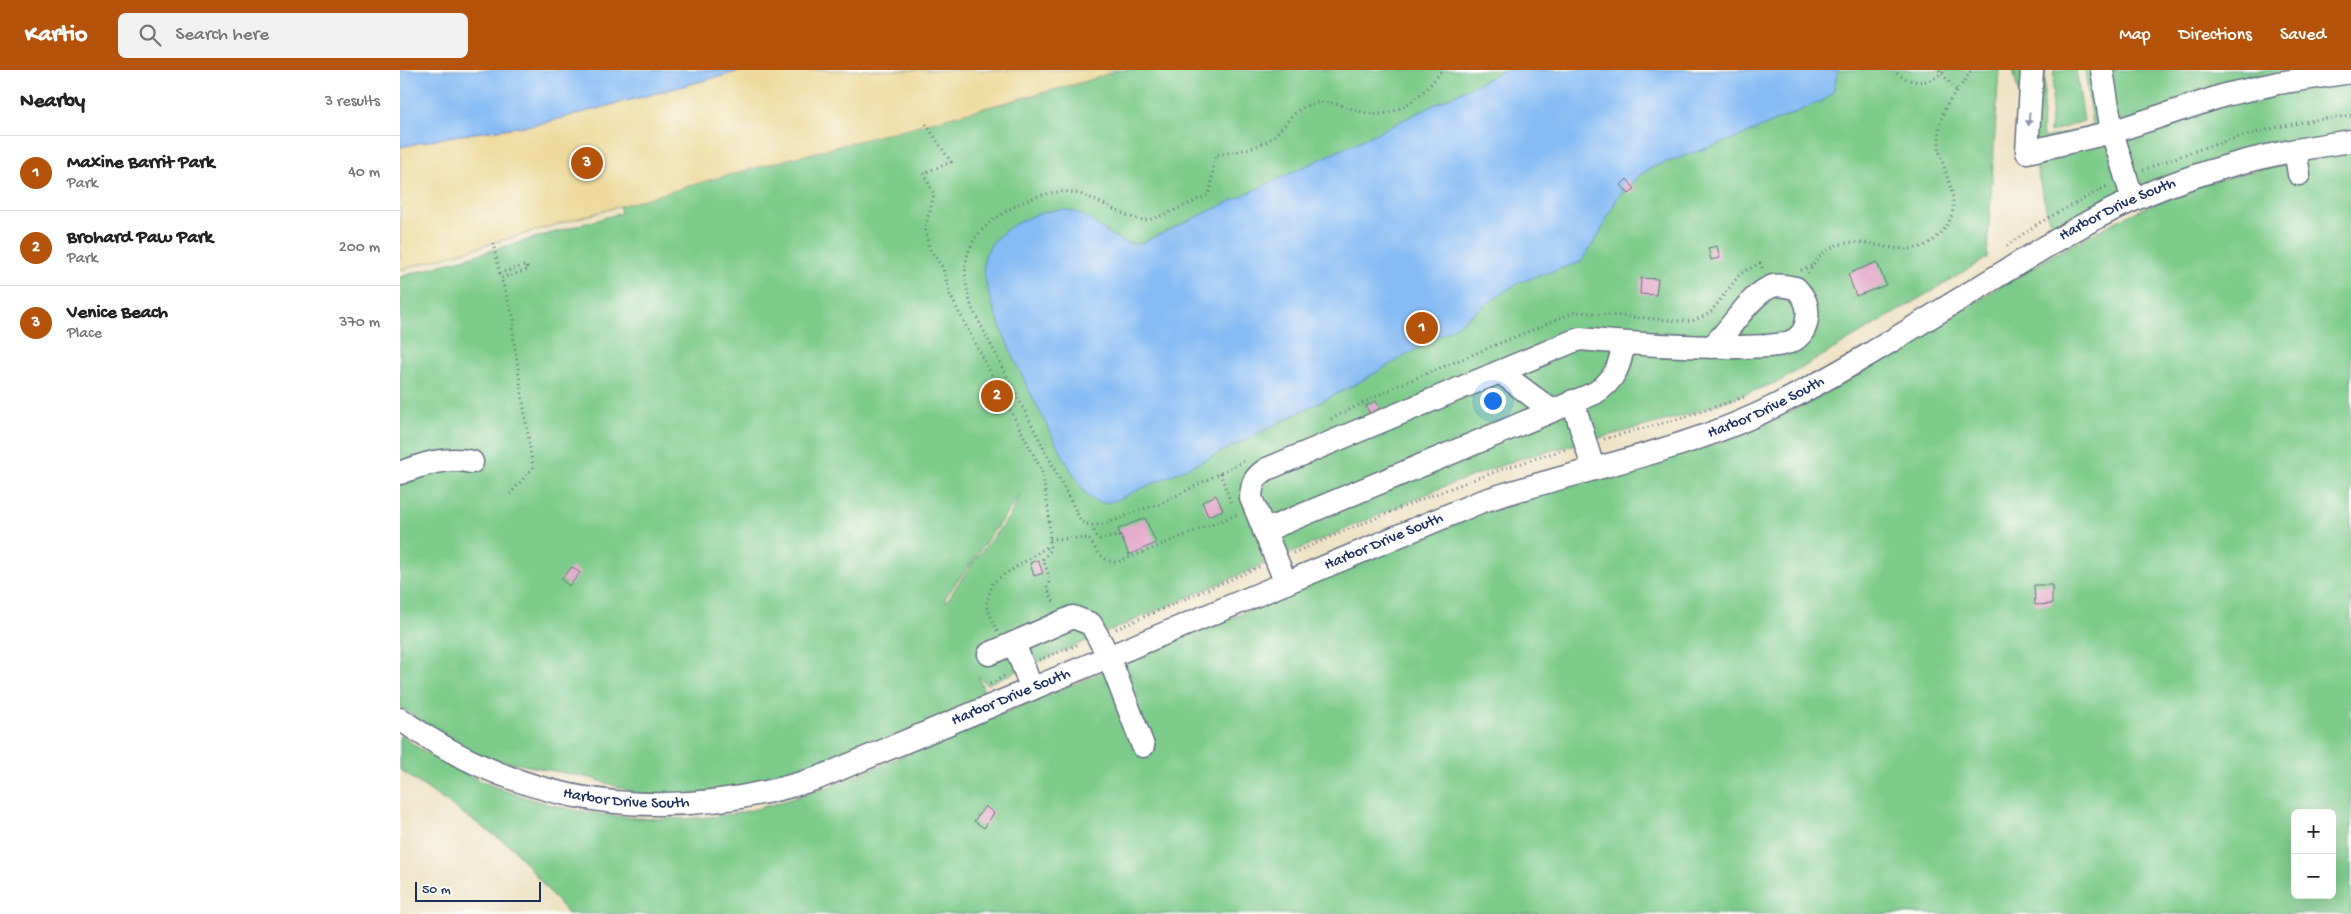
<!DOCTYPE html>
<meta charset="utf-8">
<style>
:root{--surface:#fff;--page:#f2f2f2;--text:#222;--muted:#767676;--line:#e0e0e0;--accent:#b45309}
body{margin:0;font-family:"Gochi Hand",sans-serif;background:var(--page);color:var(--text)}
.controls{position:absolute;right:15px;bottom:15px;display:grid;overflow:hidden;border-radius:8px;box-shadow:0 5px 20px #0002}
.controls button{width:45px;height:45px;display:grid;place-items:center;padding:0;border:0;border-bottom:1px solid var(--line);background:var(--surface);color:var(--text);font:25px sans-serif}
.scale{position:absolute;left:15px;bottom:12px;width:126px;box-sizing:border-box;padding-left:5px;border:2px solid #1b2f5e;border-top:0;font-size:14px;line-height:18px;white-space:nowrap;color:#1b2f5e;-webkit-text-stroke:4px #fdfcf7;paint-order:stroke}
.you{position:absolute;left:1092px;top:330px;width:18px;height:18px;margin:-12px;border:4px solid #fff;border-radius:50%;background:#1a73e8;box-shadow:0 0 0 8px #1a73e833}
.badge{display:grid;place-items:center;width:32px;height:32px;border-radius:50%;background:var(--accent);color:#fff;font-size:16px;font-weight:700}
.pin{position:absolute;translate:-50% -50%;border:2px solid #fff;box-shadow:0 1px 5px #0006}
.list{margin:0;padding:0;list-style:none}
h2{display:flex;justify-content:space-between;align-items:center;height:65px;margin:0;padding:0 20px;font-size:21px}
h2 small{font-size:16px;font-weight:400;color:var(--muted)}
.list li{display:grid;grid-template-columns:32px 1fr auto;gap:15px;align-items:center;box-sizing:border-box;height:75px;padding:0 20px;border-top:1px solid var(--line)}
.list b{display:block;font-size:19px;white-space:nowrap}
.list p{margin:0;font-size:16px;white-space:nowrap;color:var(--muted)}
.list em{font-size:16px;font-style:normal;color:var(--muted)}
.icon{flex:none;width:28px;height:28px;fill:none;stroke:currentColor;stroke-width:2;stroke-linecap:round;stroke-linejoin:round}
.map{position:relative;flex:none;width:1951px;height:844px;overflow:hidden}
header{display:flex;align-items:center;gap:30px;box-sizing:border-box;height:70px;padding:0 25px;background:var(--accent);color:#fff}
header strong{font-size:24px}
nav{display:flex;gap:28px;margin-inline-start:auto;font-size:18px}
.search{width:350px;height:45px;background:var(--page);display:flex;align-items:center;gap:12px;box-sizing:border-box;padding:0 18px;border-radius:8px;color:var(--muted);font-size:19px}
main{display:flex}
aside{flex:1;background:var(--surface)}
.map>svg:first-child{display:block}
.green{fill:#7dcb8a;stroke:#4c7d74;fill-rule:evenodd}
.sand{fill:#eeda9e;stroke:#84847e}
.water{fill:#86bbf5;stroke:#5075aa}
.building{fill:#e4accc}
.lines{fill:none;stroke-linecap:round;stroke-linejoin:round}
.minor-casing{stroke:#656e82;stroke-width:25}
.path{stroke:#656e82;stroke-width:3;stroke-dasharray:1 4;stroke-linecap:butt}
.minor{stroke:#fff;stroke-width:22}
.oneway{fill:#8d97ae}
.labels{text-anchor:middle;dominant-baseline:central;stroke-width:4.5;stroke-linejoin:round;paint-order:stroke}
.street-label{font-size:16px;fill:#1b2f5e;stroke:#fdfcf7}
</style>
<header>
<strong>Kartio</strong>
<div class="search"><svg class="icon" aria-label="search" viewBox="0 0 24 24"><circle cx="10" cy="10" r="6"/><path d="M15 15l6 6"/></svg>Search here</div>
<nav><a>Map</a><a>Directions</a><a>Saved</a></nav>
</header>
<main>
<aside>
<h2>Nearby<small>3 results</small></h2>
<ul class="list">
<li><span class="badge">1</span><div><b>Maxine Barrit Park</b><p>Park</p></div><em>40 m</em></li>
<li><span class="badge">2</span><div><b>Brohard Paw Park</b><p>Park</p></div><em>200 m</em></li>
<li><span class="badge">3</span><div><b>Venice Beach</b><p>Place</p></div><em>370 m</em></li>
</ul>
</aside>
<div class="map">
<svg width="1951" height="844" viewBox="0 0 1951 844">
<rect width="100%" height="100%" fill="#fdfcf7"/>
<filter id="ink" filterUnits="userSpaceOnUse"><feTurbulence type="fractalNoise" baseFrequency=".02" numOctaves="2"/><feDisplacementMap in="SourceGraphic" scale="10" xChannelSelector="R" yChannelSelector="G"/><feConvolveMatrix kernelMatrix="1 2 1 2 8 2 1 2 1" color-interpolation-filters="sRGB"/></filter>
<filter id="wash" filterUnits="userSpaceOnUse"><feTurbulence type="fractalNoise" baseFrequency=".0096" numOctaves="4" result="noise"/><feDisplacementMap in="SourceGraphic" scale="20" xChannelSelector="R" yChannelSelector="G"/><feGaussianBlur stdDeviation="1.12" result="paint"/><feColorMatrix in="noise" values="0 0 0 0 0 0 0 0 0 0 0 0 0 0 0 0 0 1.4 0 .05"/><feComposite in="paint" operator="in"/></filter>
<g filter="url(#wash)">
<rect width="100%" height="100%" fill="#efe3c5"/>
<g class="green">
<path d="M344,0L587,37L687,11L718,0H1599L1587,188L1380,311L1287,345L1119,389L1043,417L587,614L578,606L587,628L414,700L316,723L245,726L191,708L92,689L71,682L0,637V207L221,143L202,37ZM620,425L610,446L573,492L546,532L545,528Z"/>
<path d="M1613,0H1645L1642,61L1645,68L1687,58L1692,55L1685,0H1951V63L1652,163Z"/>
<path d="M1654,0H1676L1684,51L1650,62Z"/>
<path d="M1951,83V844H168L113,778L0,700V665C87,729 203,757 310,747C352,743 391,729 431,716L1077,445C1124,429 1172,415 1219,402C1273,387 1328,373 1378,348C1517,279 1642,175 1788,120C1840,101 1896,91 1951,83ZM1895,743H1932V825H1895Z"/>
</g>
<path class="sand" d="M344,0H718L687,11L313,109L0,200V77L53,66L139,54Z"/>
<g class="water">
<path d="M0,0H344L139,54L53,66L0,77Z"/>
<path d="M1105,0H1438L1433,22L1424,30L1339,67L1253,97L1240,105L1218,126L1200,163L1181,192L1120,212L1102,223L1053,258L956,314L805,390L716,430C704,434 697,434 687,426C662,389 578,231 584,191C589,164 625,146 650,141C691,132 703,174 739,174L983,60Z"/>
</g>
<g id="blocks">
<g class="building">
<path d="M1227,109L1235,119L1229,124L1221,115Z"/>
<path d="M1317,176L1320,188L1311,190L1308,178Z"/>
<path d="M1477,192L1486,215L1456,226L1448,204Z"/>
<path d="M1241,208L1258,209L1256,225L1240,224Z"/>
<path d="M976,331L980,339L970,344L966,336Z"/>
<path d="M816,425L823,440L808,446L802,432Z"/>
<path d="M745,448L756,473L729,485L718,459Z"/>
<path d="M638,490L643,503L634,506L630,493Z"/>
<path d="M172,497L180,503L169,516L161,509Z"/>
<path d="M1634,515H1652V534L1635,535Z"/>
<path d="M585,736L594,743L584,758L574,751Z"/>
</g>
</g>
</g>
<g filter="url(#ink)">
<use href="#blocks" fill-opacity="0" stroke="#656e82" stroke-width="1"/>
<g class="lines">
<g class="minor-casing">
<g id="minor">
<path d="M1632,0L1627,82L1712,62L1825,25L1878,13L1951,2"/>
<path d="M1702,0L1712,62L1733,130"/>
<path d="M1895,80L1899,104"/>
<path d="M1100,302L1151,340"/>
<path d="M1173,331L1193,398"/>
<path d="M0,403C23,394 48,386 72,392"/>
<path d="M864,461L1195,323C1214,311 1221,295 1223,273"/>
<path d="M886,513L851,428C852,413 854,407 867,399L1171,272L1180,269C1231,274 1282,277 1333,277C1351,276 1373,278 1390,272C1400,268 1406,259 1407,249C1409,236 1405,228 1396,218C1390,217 1380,214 1373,216C1350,223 1330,262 1311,277"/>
<path d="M614,573L632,619"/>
<path d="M589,584L673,547L691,554L709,587L743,676"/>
<path id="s1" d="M0,649C128,740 270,755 418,708L1080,432C1179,399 1286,382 1379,334C1460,293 1536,243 1614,196C1652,173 1690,149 1731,131C1801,99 1874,82 1951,71"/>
</g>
</g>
<g class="path">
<path d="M1493,0C1508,14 1530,17 1544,0"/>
<path d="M1539,0L1556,20"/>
<path d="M526,54L551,92L524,103L534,125L525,158L529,178L543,198L550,225L642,401L649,445L650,481L643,489L650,509L647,518L655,535"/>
<path d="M1743,100C1807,75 1882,51 1951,46"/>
<path d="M93,173L100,203L126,195L128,200L101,208L115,252L112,258L133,398L110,424"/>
<path d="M1607,176L1637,154L1709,115"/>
<path d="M1401,200L1413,196"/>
<path d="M1408,203C1412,198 1416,190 1421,185C1460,150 1506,204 1542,162C1564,137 1548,113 1541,87C1538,77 1539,66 1540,56C1543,32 1561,20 1571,0"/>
<path d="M931,349L997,316L1175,242L1282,251H1292L1302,247L1310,243L1340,204L1360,193L1363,200"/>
<path d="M1204,369L1282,348L1347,326"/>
<path d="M844,391L756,436C732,438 701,465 681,451L572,238C555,185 571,159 619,134C633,127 654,120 670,122C693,124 724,149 744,150C755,151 796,130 808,125L811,118L814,88L817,85C837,81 862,79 877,63C887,53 894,40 908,35C933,26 950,42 974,44C1000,47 1029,19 1042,0"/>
<path d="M820,403L831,433"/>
<path d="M692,456L696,466L700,469L721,466"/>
<path d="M650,469L688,468C696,479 702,493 718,492L838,444"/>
<path d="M893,483C983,445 1072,406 1167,379"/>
<path d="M716,559L859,497"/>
<path d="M597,561L586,535L593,512L650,475"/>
<path d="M639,590L680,574"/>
<path d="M590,614L606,605"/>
</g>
<use href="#minor" class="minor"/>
</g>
<defs><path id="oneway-solid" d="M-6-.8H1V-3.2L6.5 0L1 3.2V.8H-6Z" transform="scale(1.25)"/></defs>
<use class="oneway" href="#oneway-solid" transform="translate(1629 49) rotate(94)"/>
</g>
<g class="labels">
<g class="street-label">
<text stroke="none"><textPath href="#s1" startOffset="1862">Harbor Drive South</textPath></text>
<text stroke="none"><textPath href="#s1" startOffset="1458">Harbor Drive South</textPath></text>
<text stroke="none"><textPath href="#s1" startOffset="1052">Harbor Drive South</textPath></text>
<text stroke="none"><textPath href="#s1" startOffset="648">Harbor Drive South</textPath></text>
<text stroke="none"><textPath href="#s1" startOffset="244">Harbor Drive South</textPath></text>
</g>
</g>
</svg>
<div class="controls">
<button>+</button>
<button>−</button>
</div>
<div class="scale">50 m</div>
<div class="you"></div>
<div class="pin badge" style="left:1022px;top:258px">1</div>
<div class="pin badge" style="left:597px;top:326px">2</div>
<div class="pin badge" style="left:187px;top:93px">3</div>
</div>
</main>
